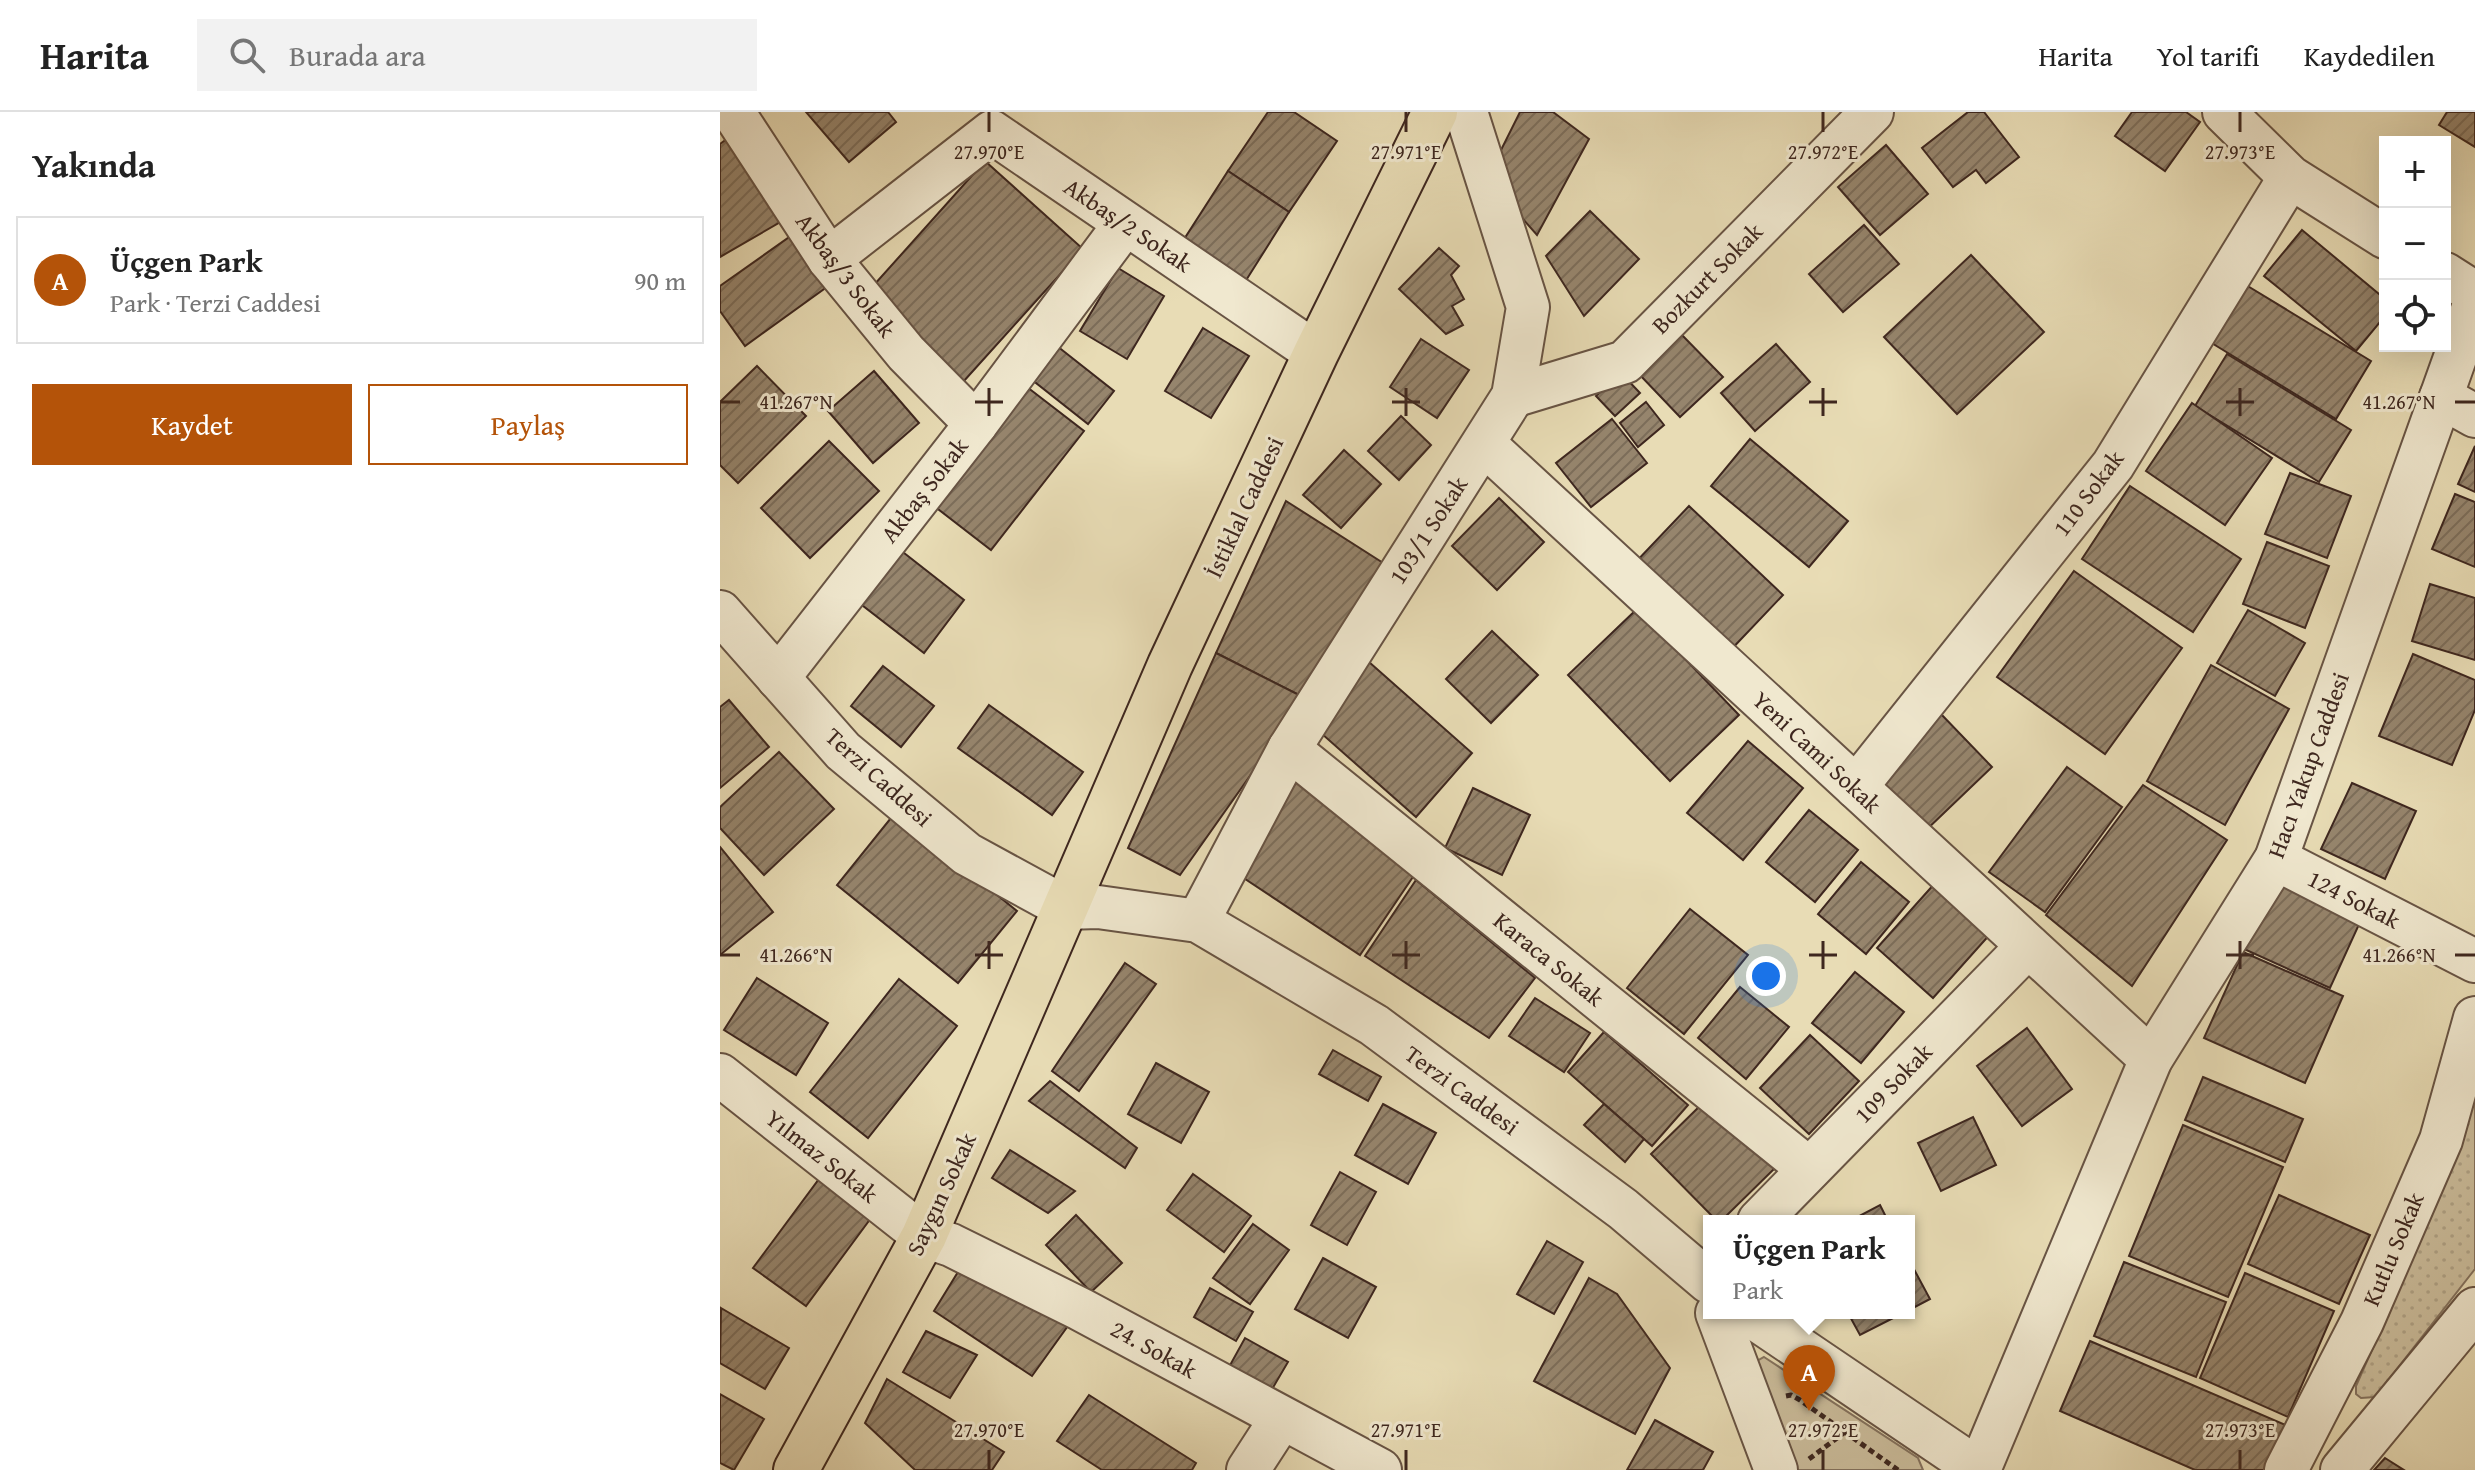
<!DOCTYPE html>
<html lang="tr">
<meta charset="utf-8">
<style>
:root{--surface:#fff;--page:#f2f2f2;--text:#222;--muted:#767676;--line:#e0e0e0;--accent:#b45309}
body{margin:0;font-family:"Gentium Book Plus",serif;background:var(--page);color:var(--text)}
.controls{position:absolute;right:24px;top:24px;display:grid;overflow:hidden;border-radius:0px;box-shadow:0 8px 32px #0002}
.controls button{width:72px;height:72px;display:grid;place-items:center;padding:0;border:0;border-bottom:2px solid var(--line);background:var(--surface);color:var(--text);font:40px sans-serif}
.you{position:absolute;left:1046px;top:864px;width:28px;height:28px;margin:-20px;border:6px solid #fff;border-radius:50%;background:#1a73e8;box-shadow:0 0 0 12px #1a73e833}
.badge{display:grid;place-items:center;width:52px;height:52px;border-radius:50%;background:var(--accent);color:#fff;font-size:26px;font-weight:700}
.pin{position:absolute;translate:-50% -66px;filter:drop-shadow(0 2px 4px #0008)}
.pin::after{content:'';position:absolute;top:42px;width:28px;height:24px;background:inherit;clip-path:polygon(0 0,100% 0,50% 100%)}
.popup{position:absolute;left:983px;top:1103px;width:212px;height:104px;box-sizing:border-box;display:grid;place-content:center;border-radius:0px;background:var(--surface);filter:drop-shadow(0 2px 6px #0005);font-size:26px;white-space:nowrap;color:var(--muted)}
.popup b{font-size:30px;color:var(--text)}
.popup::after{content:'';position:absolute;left:50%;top:100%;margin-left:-16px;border:16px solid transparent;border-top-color:var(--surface)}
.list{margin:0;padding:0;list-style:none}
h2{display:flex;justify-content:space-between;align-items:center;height:104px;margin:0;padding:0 32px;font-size:34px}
h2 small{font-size:26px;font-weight:400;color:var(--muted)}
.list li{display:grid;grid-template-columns:52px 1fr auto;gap:24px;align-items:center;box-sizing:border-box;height:128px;margin:0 16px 16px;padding:0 16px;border:2px solid var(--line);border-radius:0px}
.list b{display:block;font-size:30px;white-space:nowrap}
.list p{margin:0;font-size:26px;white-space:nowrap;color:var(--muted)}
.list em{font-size:26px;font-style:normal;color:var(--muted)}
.actions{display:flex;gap:16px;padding:24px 32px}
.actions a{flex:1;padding:18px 0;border:2px solid var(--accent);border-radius:0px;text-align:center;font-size:28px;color:var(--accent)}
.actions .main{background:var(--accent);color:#fff}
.icon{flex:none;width:44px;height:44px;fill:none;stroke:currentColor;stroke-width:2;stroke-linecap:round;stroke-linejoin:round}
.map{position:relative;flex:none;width:1755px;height:1358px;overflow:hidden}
header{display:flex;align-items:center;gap:48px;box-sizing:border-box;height:112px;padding:0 40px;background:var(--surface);border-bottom:2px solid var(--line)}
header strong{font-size:38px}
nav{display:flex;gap:44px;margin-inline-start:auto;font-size:28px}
.search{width:560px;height:72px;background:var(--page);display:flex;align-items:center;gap:20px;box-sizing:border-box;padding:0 28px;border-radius:0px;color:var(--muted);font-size:30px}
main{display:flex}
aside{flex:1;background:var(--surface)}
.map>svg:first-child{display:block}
.grass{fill:url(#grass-dots);stroke:#84725e;stroke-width:2}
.park{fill:#cbbd9c;stroke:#84725e;stroke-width:2}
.building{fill:url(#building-hatch);stroke:#3e271f;stroke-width:2}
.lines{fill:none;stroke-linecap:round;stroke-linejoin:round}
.minor-casing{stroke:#685444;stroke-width:46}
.major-casing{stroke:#3e271f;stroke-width:48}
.path{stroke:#3e271f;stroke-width:5;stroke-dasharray:6 4;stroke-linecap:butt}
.minor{stroke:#f0e8cf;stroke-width:42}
.major{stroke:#e8dcb5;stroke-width:44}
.ticks{fill:none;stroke:#3e271f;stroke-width:3}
.labels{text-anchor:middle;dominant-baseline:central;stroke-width:6;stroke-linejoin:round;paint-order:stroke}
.street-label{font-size:24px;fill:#3e271f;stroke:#f0e8cf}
.ticks-label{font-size:20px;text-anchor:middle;fill:#3e271f;stroke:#f0e8cf;stroke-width:6;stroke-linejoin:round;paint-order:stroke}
</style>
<header>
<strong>Harita</strong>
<div class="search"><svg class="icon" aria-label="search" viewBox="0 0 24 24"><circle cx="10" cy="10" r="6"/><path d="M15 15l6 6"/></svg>Burada ara</div>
<nav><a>Harita</a><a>Yol tarifi</a><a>Kaydedilen</a></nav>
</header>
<main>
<aside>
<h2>Yakında<small></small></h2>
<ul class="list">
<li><span class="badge">A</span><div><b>Üçgen Park</b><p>Park · Terzi Caddesi</p></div><em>90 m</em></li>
</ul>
<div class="actions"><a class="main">Kaydet</a><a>Paylaş</a></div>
</aside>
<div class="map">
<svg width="1755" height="1358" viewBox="0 0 1755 1358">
<defs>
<pattern id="grass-dots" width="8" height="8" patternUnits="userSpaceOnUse" patternTransform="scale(2)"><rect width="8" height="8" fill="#cbbd9c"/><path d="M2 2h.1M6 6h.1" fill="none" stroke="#afa286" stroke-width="1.8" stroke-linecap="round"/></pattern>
<pattern id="building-hatch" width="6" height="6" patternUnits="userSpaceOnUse" patternTransform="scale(2)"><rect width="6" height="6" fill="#96856d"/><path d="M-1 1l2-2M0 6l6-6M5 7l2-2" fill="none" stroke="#7c6d59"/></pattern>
</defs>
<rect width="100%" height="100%" fill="#e8dcb5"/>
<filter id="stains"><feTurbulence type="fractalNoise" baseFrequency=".0025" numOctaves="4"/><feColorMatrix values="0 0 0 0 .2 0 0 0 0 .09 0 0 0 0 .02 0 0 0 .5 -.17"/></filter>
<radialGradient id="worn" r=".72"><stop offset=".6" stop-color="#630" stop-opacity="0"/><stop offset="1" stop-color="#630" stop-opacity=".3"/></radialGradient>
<path class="grass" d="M1755,970V1157L1655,1285L1641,1286L1636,1282V1274L1686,1161Z"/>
<path class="park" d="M1044,1245L1198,1346L1203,1358H1077L1035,1260L1037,1249Z"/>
<g class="building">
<path d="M86,0H168L176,10L129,50Z"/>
<path d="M548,0H574L617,29L569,100L508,59Z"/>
<path d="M800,0H833L869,27L817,123L767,66Z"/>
<path d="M1248,0H1264L1299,45L1266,71L1256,58L1233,75L1202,36Z"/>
<path d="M1412,0H1466L1480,10L1445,59L1395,24Z"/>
<path d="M1727,0H1755V35L1719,13Z"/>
<path d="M11,24L64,108L0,145V32Z"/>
<path d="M1166,33L1208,82L1160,123L1118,75Z"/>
<path d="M265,49L363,137L243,270L145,183Z"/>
<path d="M508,59L569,100L525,170L461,132Z"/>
<path d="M870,99L919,147L864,204L826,144Z"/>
<path d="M1144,113L1179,152L1123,200L1089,162Z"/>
<path d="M1582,118L1665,187V204L1636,239L1544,164Z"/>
<path d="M75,121L111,172L25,234L0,199V174Z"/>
<path d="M719,136L739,154L731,163L744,187L732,194L743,213L726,222L679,177Z"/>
<path d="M1251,143L1324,220L1237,302L1164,225Z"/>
<path d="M398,156L444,184L407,247L360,219Z"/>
<path d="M1526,173L1651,249L1616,307L1490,230Z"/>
<path d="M483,216L529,244L491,306L445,279Z"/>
<path d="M960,221L1003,265L960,305L918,261Z"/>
<path d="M701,227L749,258L717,306L670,275Z"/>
<path d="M1056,232L1090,270L1035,319L1001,281Z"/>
<path d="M337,234L394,279L368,312L311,267Z"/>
<path d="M1507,242L1631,318L1599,370L1475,294Z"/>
<path d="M37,254L86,304L18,371L0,353V290Z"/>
<path d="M154,259L199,311L153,351L108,299Z"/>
<path d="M901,261L920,281L895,304L876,284Z"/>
<path d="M307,275L364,319L271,438L214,394Z"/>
<path d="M926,290L944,313L918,335L900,311Z"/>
<path d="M1472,291L1552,346L1505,413L1426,359Z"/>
<path d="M681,304L711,333L679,368L648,339Z"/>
<path d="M892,307L927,351L871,395L836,351Z"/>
<path d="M1030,327L1128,409L1089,455L991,374Z"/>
<path d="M109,329L159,379L90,446L41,396Z"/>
<path d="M1755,334V380L1738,372Z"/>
<path d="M624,338L661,372L621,416L583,383Z"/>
<path d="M1570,361L1631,384L1607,446L1545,422Z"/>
<path d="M1410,374L1521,447L1473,520L1362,447Z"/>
<path d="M1735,382L1755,390V455L1712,437Z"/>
<path d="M779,386L824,430L777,478L732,434Z"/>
<path d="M566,389L671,456L585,586L496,541Z"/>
<path d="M969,394L1063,483L1006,543L912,454Z"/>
<path d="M1547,430L1609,454L1585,516L1523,492Z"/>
<path d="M179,437L244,488L204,541L138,490Z"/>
<path d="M1354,459L1462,536L1385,642L1277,565Z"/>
<path d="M1710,472L1755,486V548L1692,529Z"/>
<path d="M917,497L1019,603L950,669L848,563Z"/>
<path d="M1528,498L1585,531L1555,584L1497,551Z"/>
<path d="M772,519L818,563L771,611L726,567Z"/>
<path d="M496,541L585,586L460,763L408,736Z"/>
<path d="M1693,542L1755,568V598L1732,653L1659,624Z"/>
<path d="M649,550L752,641L696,705L593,614Z"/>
<path d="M1491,553L1569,597L1505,713L1427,669Z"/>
<path d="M163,554L214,594L181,635L131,594Z"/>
<path d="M9,588L49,635L0,676V595Z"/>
<path d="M269,593L363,660L332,703L238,636Z"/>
<path d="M1220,601L1272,655L1203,721L1151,667Z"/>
<path d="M1028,629L1083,676L1023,748L967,701Z"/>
<path d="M59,640L114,697L44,763L0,716V695Z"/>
<path d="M1347,655L1402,695L1325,800L1269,760Z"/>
<path d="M565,657L701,753L640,843L510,757Z"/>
<path d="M1632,671L1696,699L1665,767L1601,737Z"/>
<path d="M1423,673L1507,728L1412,874L1326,803Z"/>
<path d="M753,676L810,703L782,763L725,736Z"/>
<path d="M1089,698L1138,738L1095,790L1046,750Z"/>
<path d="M175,701L297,799L238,871L117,773Z"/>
<path d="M0,735L53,800L0,843Z"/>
<path d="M1141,750L1189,790L1146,842L1098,802Z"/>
<path d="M1560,758L1646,797L1610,876L1524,837Z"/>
<path d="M696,768L815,866L769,926L645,844Z"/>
<path d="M1216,770L1272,820L1213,886L1157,836Z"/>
<path d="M970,797L1028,843L964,922L907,876Z"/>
<path d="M1523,840L1623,884L1585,971L1484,926Z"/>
<path d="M405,851L436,872L359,979L332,959Z"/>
<path d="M1135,860L1184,900L1141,951L1092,911Z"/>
<path d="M37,866L108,911L76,963L4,918Z"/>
<path d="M179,867L237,914L148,1026L90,980Z"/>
<path d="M1020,875L1069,915L1026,967L978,926Z"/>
<path d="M815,886L870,921L844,960L789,924Z"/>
<path d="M1307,916L1352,977L1302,1014L1257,954Z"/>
<path d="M884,920L968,993L932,1034L848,960Z"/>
<path d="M1090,923L1139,969L1089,1022L1040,976Z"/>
<path d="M613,938L661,965L648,989L599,962Z"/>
<path d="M436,951L489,980L461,1031L408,1002Z"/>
<path d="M1483,965L1583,1007L1565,1050L1465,1008Z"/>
<path d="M330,969L417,1036L405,1056L309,989Z"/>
<path d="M987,987L1055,1056L1001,1109H997L931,1042Z"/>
<path d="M663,992L716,1021L688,1072L635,1043Z"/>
<path d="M884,992L924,1027L905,1050L864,1013Z"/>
<path d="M1253,1005L1276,1053L1221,1079L1198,1031Z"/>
<path d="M1463,1013L1563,1055L1508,1185L1409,1144Z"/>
<path d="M290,1038L355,1079L328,1101L272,1066Z"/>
<path d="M620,1060L656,1080L627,1133L591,1113Z"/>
<path d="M473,1062L531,1104L504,1140L447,1098Z"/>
<path d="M99,1067L151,1106L86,1194L33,1156Z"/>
<path d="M1559,1083L1650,1123L1619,1192L1528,1152Z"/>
<path d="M1160,1093L1168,1109H1130Z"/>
<path d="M356,1103L402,1151L371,1180L326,1133Z"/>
<path d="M533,1112L569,1138L530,1192L493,1166Z"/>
<path d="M827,1129L863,1150L834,1202L797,1182Z"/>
<path d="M249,1142L360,1197L312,1264L214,1199Z"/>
<path d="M603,1146L656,1175L628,1226L575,1197Z"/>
<path d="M1189,1148L1210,1187L1189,1198Z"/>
<path d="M1404,1150L1506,1190L1476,1265L1374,1224Z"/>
<path d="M1525,1161L1614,1199L1568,1305L1480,1266Z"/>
<path d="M869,1166L897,1182L950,1256L915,1322L814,1269Z"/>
<path d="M490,1176L533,1200L516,1229L474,1205Z"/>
<path d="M1,1196L69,1236L45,1277L0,1251Z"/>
<path d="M1128,1201H1183L1140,1223Z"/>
<path d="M206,1219L257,1243L230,1286L183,1260Z"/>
<path d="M525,1226L568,1250L551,1279L509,1255Z"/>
<path d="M1370,1229L1568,1314L1549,1358H1475L1340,1299Z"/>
<path d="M167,1267L284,1340L272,1358H195L145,1311Z"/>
<path d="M0,1282L44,1307L14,1358L0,1351Z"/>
<path d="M369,1283L476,1351L472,1358H382L337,1329Z"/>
<path d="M935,1308L993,1340L983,1358H907Z"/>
<path d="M1665,1346L1684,1358H1654Z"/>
</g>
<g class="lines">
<g class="minor-casing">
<g id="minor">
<path d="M13,0L109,147L186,241L256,312"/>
<path d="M1504,0L1570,65L1665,125"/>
<path d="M109,147L272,20L596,241"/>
<path d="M1725,162L1755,181"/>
<path d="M793,284L905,250L1152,0"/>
<path d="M1721,285L1755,304"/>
<path d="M764,332L1431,947"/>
<path d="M0,500L123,639L247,742L346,796L378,795L478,809L654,913L903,1097L989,1170"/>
<path d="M58,566L256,312L405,112"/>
<path d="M569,637L1089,1057"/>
<path d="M1136,675L1393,353L1570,65"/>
<path d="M1556,747L1755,849"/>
<path d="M478,809L569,637L793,284L808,195L746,0"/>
<path d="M0,963L204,1124L231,1133L360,1197L660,1358"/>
<path d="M1039,1109L1308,834"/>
<path d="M997,1201L1056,1358"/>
<path d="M1027,1201L1259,1358"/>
<path d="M528,1358L561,1307"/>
<path d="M1259,1358L1431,947L1556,747L1755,190"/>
<path d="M1566,1358L1642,1210L1721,1028L1755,906"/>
<path d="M1622,1358L1755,1197"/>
</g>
</g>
<g class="major-casing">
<path id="major" d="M76,1358L204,1124L450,553L596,241L715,0"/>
</g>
<g class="path">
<path d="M1066,1284L1071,1283L1080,1288L1178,1358"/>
<path d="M1089,1347L1125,1320"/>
</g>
<use href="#minor" class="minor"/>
<use href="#major" class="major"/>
</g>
<path class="ticks" d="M269,0V20M686,0V20M1103,0V20M1520,0V20M269,276V304M686,276V304M1103,276V304M1520,276V304M0,290H20M255,290H283M672,290H700M1089,290H1117M1506,290H1534M1735,290H1755M269,829V857M686,829V857M1103,829V857M1520,829V857M0,843H20M255,843H283M672,843H700M1089,843H1117M1506,843H1534M1735,843H1755M269,1338V1358M686,1338V1358M1103,1338V1358M1520,1338V1358"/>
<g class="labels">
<g class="street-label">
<text transform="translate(408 113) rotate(34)">Akbaş/2 Sokak</text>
<text transform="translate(126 163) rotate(53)">Akbaş/3 Sokak</text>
<text transform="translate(987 166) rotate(-45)">Bozkurt Sokak</text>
<text transform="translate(204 378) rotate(-52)">Akbaş Sokak</text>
<text transform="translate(1368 381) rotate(-53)">110 Sokak</text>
<text transform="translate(524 395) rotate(-65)">İstiklal Caddesi</text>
<text transform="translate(708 418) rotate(-57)">103/1 Sokak</text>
<text transform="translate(1097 640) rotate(43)">Yeni Cami Sokak</text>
<text transform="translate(1588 653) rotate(-70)">Hacı Yakup Caddesi</text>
<text transform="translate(159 665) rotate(42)">Terzi Caddesi</text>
<text transform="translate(1634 787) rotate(27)">124 Sokak</text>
<text transform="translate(829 847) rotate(39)">Karaca Sokak</text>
<text transform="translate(1173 971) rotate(-46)">109 Sokak</text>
<text transform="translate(742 978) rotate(36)">Terzi Caddesi</text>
<text transform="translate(102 1044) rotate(38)">Yılmaz Sokak</text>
<text transform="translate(221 1082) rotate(-65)">Saygın Sokak</text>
<text transform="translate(1673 1137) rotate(-67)">Kutlu Sokak</text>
<text transform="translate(434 1237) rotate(29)">24. Sokak</text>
</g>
</g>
<g class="ticks-label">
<text x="269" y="47">27.970°E</text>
<text x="686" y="47">27.971°E</text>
<text x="1103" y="47">27.972°E</text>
<text x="1520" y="47">27.973°E</text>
<text x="76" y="297">41.267°N</text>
<text x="1679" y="297">41.267°N</text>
<text x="76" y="850">41.266°N</text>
<text x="1679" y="850">41.266°N</text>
<text x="269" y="1325">27.970°E</text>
<text x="686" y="1325">27.971°E</text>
<text x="1103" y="1325">27.972°E</text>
<text x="1520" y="1325">27.973°E</text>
</g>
<rect width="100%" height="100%" filter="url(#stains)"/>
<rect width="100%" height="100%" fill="url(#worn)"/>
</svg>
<div class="controls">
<button>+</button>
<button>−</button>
<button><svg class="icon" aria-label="locate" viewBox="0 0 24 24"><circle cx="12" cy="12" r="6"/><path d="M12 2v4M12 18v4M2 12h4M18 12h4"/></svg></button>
</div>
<div class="you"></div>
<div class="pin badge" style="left:1089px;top:1299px">A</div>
<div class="popup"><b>Üçgen Park</b>Park</div>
</div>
</main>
